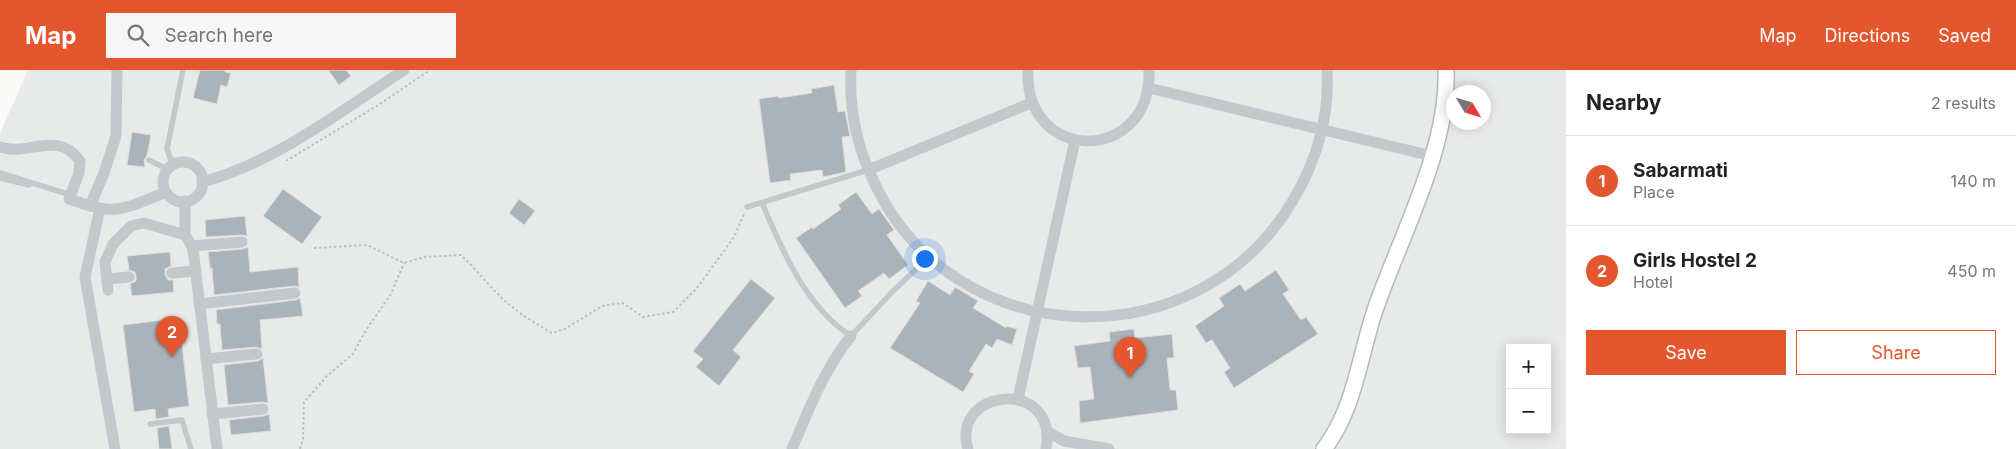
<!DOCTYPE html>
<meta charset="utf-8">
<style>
:root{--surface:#fff;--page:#f6f6f6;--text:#222;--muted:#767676;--line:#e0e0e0;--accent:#e4572e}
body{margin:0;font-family:Inter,sans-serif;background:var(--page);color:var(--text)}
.controls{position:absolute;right:15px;bottom:15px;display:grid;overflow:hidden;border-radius:0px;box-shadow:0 2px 12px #0003}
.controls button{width:45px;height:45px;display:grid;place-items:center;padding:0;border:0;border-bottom:1px solid var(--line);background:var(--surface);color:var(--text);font:25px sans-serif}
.compass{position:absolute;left:1446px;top:15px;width:45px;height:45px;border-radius:50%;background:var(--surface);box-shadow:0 2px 12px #0003;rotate:128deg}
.you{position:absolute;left:924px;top:188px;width:18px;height:18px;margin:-12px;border:4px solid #fff;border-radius:50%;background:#1a73e8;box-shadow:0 0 0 8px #1a73e833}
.badge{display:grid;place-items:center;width:32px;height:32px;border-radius:50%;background:var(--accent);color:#fff;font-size:16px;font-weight:700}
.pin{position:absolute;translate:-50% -41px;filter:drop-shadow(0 1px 2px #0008)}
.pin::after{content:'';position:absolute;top:26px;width:18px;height:15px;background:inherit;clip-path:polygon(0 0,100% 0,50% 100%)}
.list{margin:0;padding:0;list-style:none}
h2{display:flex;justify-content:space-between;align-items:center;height:65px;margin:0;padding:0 20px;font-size:21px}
h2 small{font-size:16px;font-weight:400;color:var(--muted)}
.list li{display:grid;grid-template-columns:32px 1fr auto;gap:15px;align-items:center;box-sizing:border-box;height:90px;padding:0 20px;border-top:1px solid var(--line)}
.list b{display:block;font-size:19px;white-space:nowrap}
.list p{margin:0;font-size:16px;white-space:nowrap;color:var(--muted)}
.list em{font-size:16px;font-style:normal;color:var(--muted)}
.actions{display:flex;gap:10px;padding:15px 20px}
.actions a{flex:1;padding:11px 0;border:1px solid var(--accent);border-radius:0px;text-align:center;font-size:18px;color:var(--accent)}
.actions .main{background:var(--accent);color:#fff}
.icon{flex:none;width:28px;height:28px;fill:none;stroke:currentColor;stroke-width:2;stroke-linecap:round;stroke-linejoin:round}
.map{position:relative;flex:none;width:1566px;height:379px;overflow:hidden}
header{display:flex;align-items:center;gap:30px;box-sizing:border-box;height:70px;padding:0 25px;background:var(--accent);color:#fff}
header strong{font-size:24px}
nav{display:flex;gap:28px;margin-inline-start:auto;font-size:18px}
.search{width:350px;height:45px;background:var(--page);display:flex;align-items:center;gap:12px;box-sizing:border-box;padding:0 18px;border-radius:0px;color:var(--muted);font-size:19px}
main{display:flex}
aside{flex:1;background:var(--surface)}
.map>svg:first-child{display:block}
.built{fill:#e8e9e9;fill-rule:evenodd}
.building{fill:#aab3b9;stroke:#dcdcda}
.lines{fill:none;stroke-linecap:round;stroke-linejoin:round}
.secondary-casing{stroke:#b3babf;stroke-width:18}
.path{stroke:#bbbfc2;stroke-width:2;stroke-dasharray:2.5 2.5;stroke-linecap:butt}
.lane{stroke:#c3c8cc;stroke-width:5.5}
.street{stroke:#c3c8cc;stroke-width:11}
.secondary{stroke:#fff;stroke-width:15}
</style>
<header>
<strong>Map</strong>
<div class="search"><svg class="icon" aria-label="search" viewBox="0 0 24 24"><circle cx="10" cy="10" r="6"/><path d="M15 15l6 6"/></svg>Search here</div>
<nav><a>Map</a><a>Directions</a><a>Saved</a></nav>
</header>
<main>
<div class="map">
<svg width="1566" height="379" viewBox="0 0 1566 379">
<rect width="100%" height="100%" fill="#fafaf8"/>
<path class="built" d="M28,0H1566V379H0V63ZM1454,22H1484V52H1454ZM1510,278H1547V360H1510Z"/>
<g class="building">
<path d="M200,0H225V2L231,3L227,17L221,15L217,34L193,28Z"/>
<path d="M328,0H346L351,6L339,15Z"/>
<path d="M834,15L838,42L845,41L850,66L842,67L846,102L823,107L822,100L790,104L791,110L770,113L759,29L778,26L779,28L812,23L811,19Z"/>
<path d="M132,62L151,65L147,86L144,90L145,97L127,95Z"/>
<path d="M283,119L322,147L302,174L263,146Z"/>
<path d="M856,122L872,144L879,139L894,160L887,165L908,195L889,209L884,203L858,221L862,226L845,238L796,168L812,157L813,159L841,139L838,135Z"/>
<path d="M519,129L535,141L524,155L509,143Z"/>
<path d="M245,146L247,166L241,165L206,167L205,150Z"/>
<path d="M248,177L250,202L298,197L299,217L294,216L214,225L212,198H210L208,182L243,179Z"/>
<path d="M170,182L171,196L165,199V204L168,210H173L174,222L132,226L130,214L136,211V206L135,202L129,200L127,186Z"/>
<path d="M1276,200L1289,220L1283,224L1301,250L1306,247L1318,264L1234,318L1224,302L1230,298L1212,270L1206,273L1195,256L1224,236L1219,228L1240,214L1245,221Z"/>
<path d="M751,209L775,228L733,280L741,287L719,316L696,297L703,289L693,281Z"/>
<path d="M928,211L950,225L955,217L978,231L973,238L1006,258V256L1017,259L1012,275L997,269L992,278L986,274L969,301L974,304L963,322L890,278L920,233L916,231Z"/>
<path d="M300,228L303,246L260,250L262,279L256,277L222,280L220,254H217L216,240L296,230Z"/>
<path d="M179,248L189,336L168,339L169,347L156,349L155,339L134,342L123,255Z"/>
<path d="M1134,259L1135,268L1172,264L1174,288H1167L1170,320H1176L1178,340L1080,353L1079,331L1094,329L1090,297L1078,298L1074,276L1110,271L1109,262Z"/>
<path d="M263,288L268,333L262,332L228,335L224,295L258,291Z"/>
<path d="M269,344L271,361L231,365L229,350L264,346Z"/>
<path d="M169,356L172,379H159L157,358Z"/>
</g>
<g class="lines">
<g class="secondary-casing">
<path id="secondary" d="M1324,379C1355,338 1359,288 1375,240C1400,167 1449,78 1446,0"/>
</g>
<g class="path">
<path d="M286,91L380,34L430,0"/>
<path d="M314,178L367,175L404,193L424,187L461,185C476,199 489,216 504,230C518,243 535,253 552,263L565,259L602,236L623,233L643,247L673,242L697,218L734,167L744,144"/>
<path d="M300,379L303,369L304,332L327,306L353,284L366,260L391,224L404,193"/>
</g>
<g class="lane">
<path d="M149,90L167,99"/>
<path d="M177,93L170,88L167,79L183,0"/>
<path d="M0,103L71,125"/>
<path d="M0,108L29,115"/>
<path d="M762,133C782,180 806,237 851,266L892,222L929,187"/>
<path d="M747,137L868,100"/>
<path d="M150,354L182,350L191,379"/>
</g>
<g class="street">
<path d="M851,0C849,39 857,77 874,112C953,283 1196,293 1292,132C1316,93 1330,46 1327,0"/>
<path d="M1028,0C1024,95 1152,94 1149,0"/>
<path d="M1149,18L1432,86"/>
<path d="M0,77C29,87 57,59 80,91L79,103L69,129C81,133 93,138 106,139C126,141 148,129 166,122"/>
<circle cx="183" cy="112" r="20"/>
<path d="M868,100L1031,33"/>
<path d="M202,112C273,94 344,39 404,0"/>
<path d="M185,131V165L192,176L194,187L217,379"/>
<path d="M90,136L104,103L116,66L117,0"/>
<path d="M100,138L85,207L115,379"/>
<path d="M192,176L242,172"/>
<path d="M172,203L196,201"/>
<path d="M107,209L129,207"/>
<path d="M108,220L105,192L113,174L131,156L144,153L185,165"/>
<path d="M199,234L295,223"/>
<path d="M206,289L257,284"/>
<path d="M1018,329L1075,70"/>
<path d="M212,344L263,339"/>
<path d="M1047,361L1064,371L1109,379"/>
<path d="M792,379C808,341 825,298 851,266"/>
<path d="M968,379C950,318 1059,307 1046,379"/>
</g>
<use href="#secondary" class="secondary"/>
</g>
</svg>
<div class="controls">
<button>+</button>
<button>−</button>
</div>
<svg class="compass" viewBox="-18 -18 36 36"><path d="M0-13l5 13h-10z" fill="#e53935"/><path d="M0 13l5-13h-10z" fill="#767676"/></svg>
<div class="you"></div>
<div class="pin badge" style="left:1130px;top:308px">1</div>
<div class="pin badge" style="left:172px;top:287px">2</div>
</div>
<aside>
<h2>Nearby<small>2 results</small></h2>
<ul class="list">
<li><span class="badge">1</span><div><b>Sabarmati</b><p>Place</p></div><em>140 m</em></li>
<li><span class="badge">2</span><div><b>Girls Hostel 2</b><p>Hotel</p></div><em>450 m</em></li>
</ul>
<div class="actions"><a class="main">Save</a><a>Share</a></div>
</aside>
</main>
